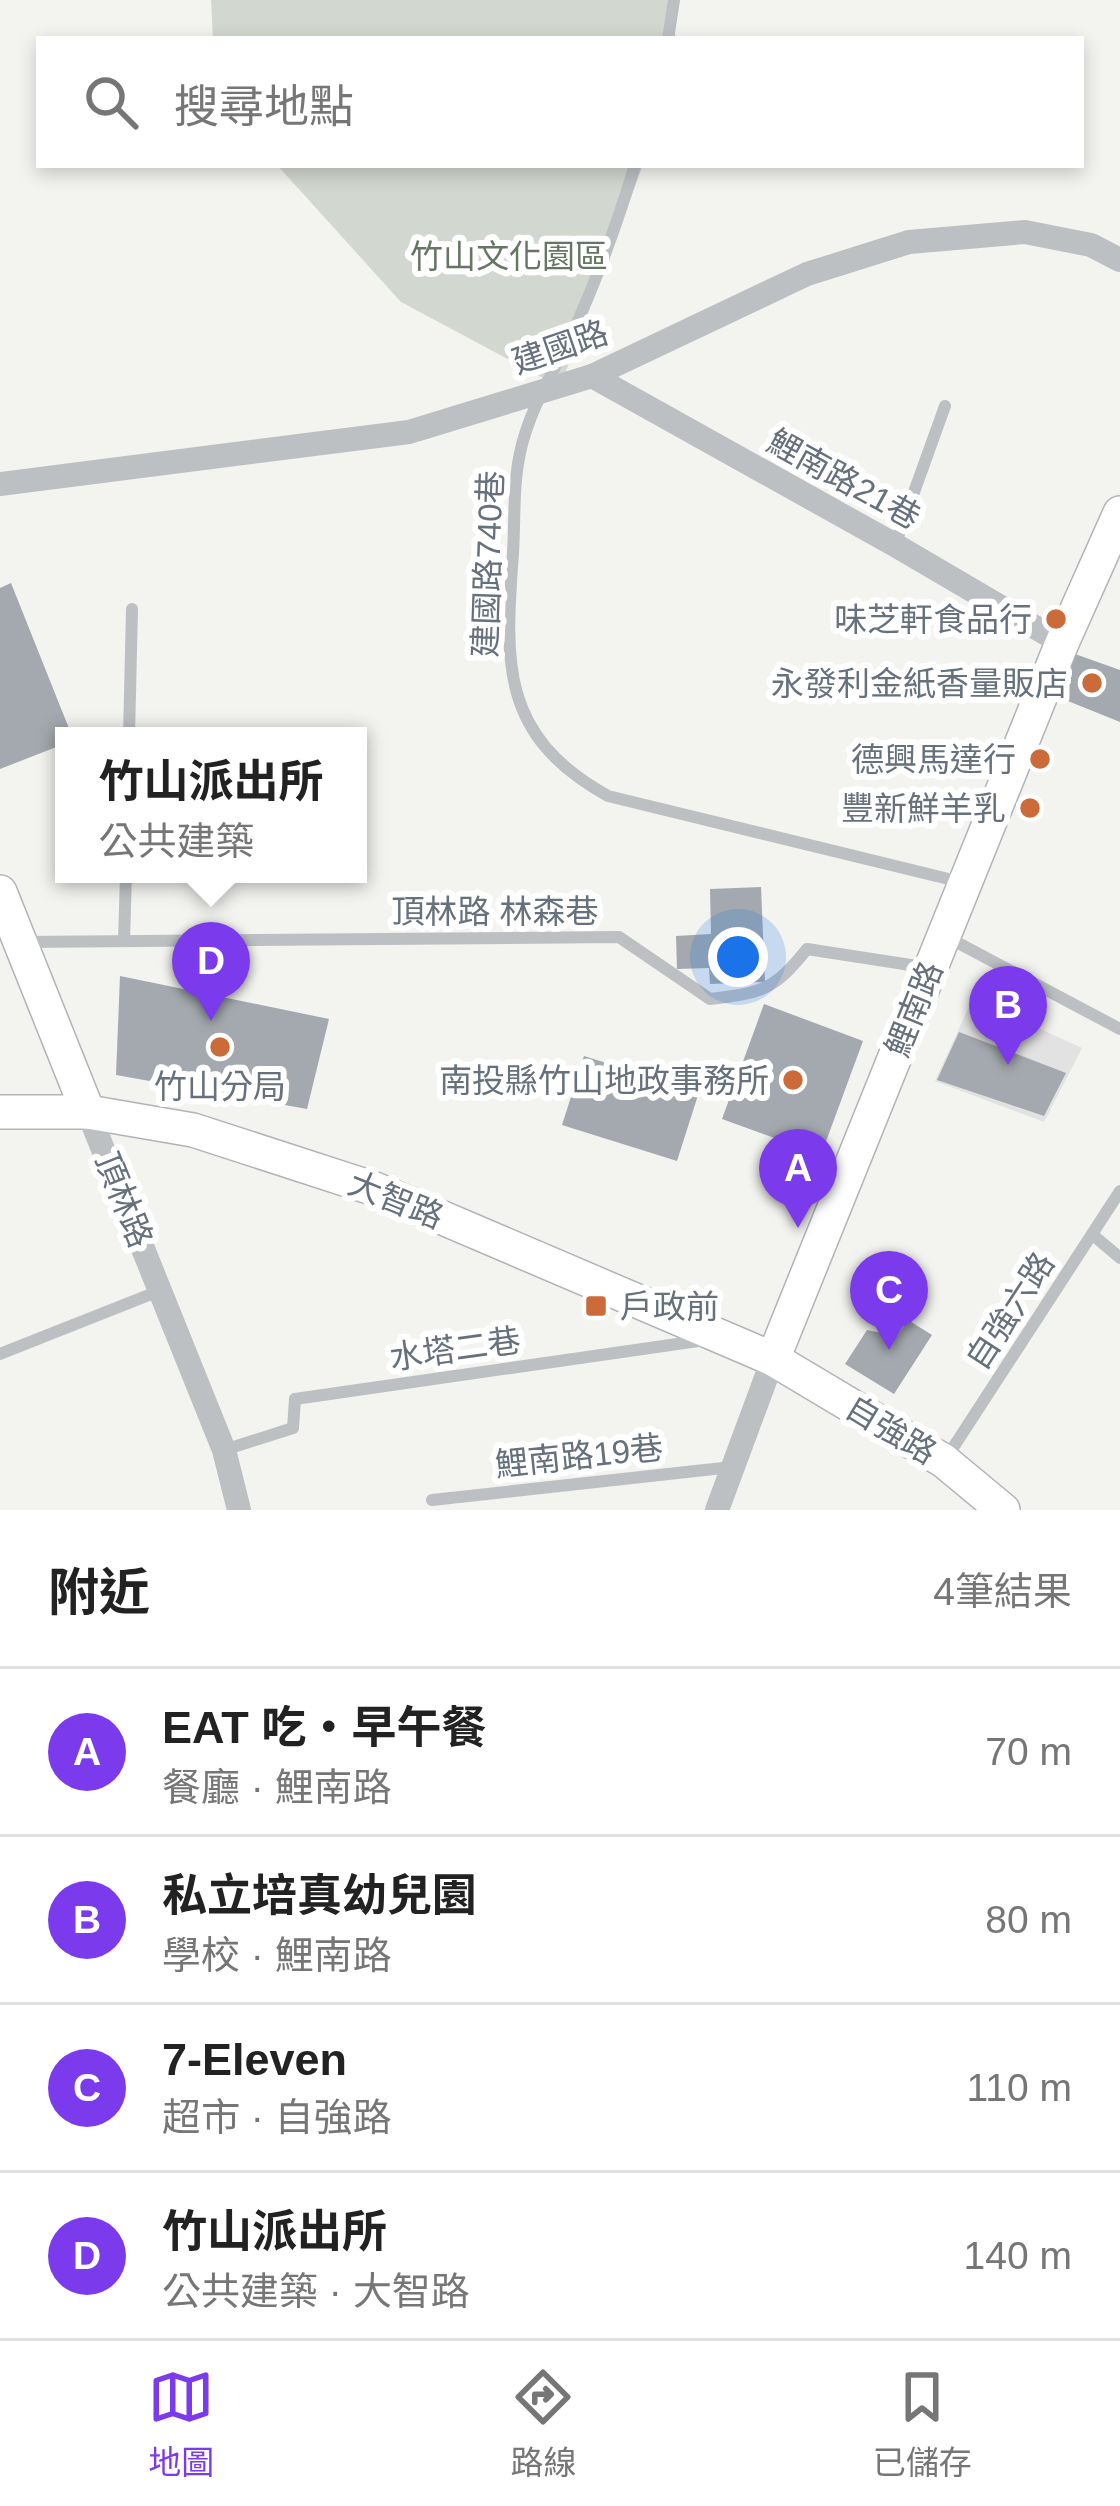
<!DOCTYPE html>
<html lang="zh-TW">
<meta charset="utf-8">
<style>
:root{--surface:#fff;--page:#f2f2f2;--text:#222;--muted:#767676;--line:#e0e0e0;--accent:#7c3aed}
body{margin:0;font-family:Arial,"Noto Sans TC",sans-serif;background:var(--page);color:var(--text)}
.you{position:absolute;left:738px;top:957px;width:42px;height:42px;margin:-30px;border:9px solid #fff;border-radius:50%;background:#1a73e8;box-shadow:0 0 0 18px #1a73e833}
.badge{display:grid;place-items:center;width:78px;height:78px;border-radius:50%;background:var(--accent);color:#fff;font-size:39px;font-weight:700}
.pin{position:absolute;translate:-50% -99px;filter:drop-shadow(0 3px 6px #0008)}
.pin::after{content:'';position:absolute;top:63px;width:42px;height:36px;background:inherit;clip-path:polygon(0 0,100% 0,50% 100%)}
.popup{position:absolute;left:55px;top:727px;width:312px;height:156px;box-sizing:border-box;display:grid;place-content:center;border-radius:0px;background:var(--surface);filter:drop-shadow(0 3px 9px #0005);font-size:39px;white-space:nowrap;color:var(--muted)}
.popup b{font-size:45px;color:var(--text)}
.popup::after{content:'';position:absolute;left:50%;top:100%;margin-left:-24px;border:24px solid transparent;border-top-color:var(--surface)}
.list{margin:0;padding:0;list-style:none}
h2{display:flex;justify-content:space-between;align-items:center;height:156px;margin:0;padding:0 48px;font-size:51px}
h2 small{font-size:39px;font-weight:400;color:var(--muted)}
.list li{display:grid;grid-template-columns:78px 1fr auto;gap:36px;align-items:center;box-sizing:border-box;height:168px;padding:0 48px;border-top:3px solid var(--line)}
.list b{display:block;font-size:45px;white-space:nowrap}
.list p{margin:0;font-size:39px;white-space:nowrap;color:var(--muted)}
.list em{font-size:39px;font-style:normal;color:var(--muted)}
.icon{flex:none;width:66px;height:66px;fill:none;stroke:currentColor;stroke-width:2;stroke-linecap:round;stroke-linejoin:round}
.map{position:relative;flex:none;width:1120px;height:1510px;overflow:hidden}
.search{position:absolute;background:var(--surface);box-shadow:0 6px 18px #0003;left:36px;right:36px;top:36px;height:132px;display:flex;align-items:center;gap:30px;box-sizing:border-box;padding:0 42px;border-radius:0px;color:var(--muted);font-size:45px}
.sheet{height:828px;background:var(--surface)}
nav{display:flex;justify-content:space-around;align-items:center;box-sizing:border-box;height:168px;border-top:3px solid var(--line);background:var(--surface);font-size:33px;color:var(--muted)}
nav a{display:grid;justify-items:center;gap:6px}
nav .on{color:var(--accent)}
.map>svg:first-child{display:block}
.built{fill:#e1e2e1}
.green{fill:#d2d8d0}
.building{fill:#a3a9ae}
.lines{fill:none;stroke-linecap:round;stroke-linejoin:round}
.secondary-casing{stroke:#b0b4b8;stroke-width:36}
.lane{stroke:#bdc0c3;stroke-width:12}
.street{stroke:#bdc0c3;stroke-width:24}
.secondary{stroke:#fff;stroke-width:33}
.poi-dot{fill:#cb6b39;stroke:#fff;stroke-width:4.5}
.labels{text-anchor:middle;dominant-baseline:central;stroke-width:12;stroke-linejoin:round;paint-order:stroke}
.park-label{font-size:33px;fill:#667564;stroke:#fff}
.street-label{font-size:33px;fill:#66717d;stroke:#fff}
.poi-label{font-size:33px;fill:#66717d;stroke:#fff;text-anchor:end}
</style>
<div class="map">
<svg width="1120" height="1510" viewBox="0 0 1120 1510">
<rect width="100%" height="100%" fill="#f3f3f0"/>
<path class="built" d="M973,998L1082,1048L1044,1122L935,1081Z"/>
<g class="green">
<path d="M211,0H675V37L213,39Z"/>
<path d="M277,165H643L560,387L401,302Z"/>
</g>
<g class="building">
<path d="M11,583L72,736H64V744L0,769V588Z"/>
<path d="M1075,654L1120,670V722L1058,697Z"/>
<path d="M761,887L765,982L710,984L709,968L677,969L676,936L711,934L710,889Z"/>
<path d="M120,976L329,1019L307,1109L116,1075Z"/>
<path d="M764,1004L863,1041L821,1155L722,1119Z"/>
<path d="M959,1032L1066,1073L1044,1116L937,1080Z"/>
<path d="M584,1056L699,1092L677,1161L562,1125Z"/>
<path d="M908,1320L932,1335L894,1394L845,1364L867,1330L897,1336Z"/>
</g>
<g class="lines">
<g class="secondary-casing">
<g id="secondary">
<path d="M0,892L88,1112"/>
<path d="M0,1112H88L193,1130L375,1189L773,1359L944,1461L1003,1510"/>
<path d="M773,1359L1062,643L1120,513"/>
</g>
</g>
<g class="lane">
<path d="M668,39L674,0"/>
<path d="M635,165C617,224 597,280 571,336C552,375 529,410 520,453C513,485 515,521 513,553C505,663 500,736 608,796L965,883"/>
<path d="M895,545L945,406"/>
<path d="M129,736L132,609"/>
<path d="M945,936L1120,1029"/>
<path d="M124,941L126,874"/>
<path d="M23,942L619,937L710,999C762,993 774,990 807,949L930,968"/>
<path d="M1093,1235L1120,1258"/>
<path d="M0,1354L159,1291"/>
<path d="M224,1450L293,1428L295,1399L705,1340"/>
<path d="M947,1457L1120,1191"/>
<path d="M432,1500L732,1467"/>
</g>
<g class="street">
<path d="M592,376L895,545L1062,643"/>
<path d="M0,484L409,432L592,376L807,274L909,242L1025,232L1091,245L1120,260"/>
<path d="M88,1112L224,1450L239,1510"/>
<path d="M717,1510L773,1359"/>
</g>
<use href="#secondary" class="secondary"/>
</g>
<g class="poi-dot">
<circle cx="1056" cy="619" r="12"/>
<circle cx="1092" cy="683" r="12"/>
<circle cx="1040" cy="759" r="12"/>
<circle cx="1030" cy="808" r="12"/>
<circle cx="220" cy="1047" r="12"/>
<circle cx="793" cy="1080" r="12"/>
<rect x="584" y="1294" width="24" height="24" rx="6"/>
</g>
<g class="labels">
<g class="park-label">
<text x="509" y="256">竹山文化園區</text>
</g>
<g class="street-label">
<text transform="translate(560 347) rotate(-19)">建國路</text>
<text transform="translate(844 479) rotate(29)">鯉南路21巷</text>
<text transform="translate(488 564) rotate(-88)">建國路740巷</text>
<text x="495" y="911">頂林路 林森巷</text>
<text transform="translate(914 1009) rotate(-68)">鯉南路</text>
<text transform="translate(124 1200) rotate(68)">頂林路</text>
<text transform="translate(396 1200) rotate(22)">大智路</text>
<text transform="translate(1010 1311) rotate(-57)">自強六路</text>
<text transform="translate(455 1349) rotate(-8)">水塔二巷</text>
<text transform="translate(891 1430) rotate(31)">自強路</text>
<text transform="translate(579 1456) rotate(-6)">鯉南路19巷</text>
</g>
<g class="poi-label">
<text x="1032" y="619">味芝軒食品行</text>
<text x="1068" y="683">永發利金紙香量販店</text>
<text x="1016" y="759">德興馬達行</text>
<text x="1006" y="808">豐新鮮羊乳</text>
<text x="769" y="1080">南投縣竹山地政事務所</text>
<text x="220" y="1086" text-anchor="middle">竹山分局</text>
<text x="620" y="1306" text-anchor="start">戶政前</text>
</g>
</g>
</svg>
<div class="you"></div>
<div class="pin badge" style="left:798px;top:1228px">A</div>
<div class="pin badge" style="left:1008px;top:1065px">B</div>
<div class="pin badge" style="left:889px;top:1350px">C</div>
<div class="pin badge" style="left:211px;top:1021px">D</div>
<div class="popup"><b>竹山派出所</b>公共建築</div>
<div class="search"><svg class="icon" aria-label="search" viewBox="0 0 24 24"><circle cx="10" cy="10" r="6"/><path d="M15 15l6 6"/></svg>搜尋地點</div>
</div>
<section class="sheet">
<h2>附近<small>4筆結果</small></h2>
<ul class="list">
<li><span class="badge">A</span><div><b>EAT 吃‧早午餐</b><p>餐廳 · 鯉南路</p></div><em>70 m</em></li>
<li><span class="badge">B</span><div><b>私立培真幼兒園</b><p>學校 · 鯉南路</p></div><em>80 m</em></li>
<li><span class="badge">C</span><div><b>7-Eleven</b><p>超市 · 自強路</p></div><em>110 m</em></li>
<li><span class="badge">D</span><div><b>竹山派出所</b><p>公共建築 · 大智路</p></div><em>140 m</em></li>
</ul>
</section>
<nav>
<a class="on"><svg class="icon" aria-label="map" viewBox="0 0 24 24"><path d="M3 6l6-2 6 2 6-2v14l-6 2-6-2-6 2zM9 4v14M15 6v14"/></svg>地圖</a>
<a><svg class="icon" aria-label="directions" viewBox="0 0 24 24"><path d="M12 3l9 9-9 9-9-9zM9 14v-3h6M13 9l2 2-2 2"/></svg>路線</a>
<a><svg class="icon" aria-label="saved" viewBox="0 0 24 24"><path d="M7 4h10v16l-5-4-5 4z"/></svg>已儲存</a>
</nav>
